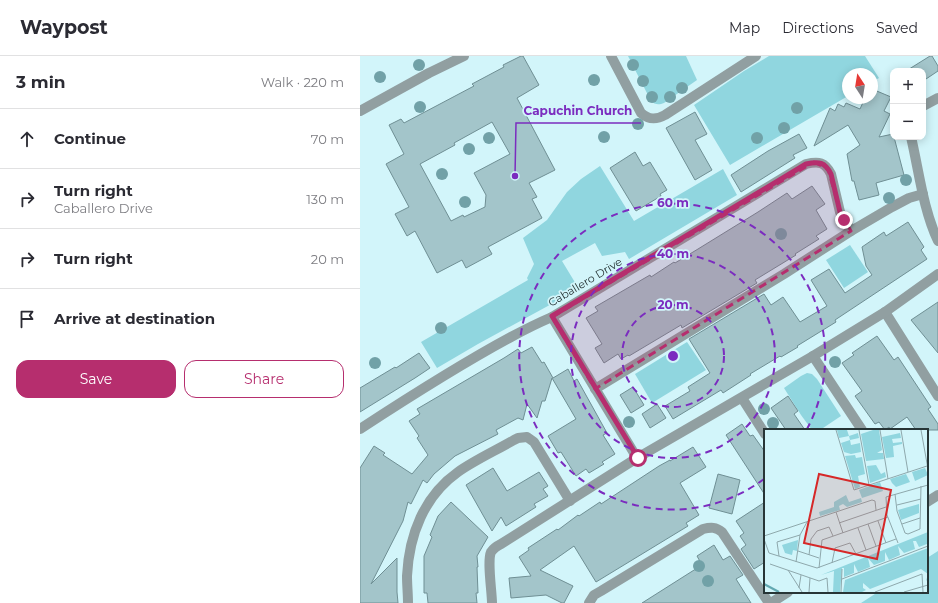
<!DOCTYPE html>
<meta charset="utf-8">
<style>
:root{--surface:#fff;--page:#f7f7f7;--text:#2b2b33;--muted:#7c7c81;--line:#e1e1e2;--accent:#b62e6e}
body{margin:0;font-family:Montserrat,sans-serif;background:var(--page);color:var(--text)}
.controls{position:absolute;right:12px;top:12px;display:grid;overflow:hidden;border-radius:8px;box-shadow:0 2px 10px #0003}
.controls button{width:36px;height:36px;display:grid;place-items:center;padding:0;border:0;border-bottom:1px solid var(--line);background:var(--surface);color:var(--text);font:20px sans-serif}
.compass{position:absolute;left:482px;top:12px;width:36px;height:36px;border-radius:50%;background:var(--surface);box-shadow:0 2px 10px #0003;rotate:348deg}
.stop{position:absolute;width:12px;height:12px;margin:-9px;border:3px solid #b62e6e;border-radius:50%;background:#fff}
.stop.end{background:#b62e6e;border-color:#fff;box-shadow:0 1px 4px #0008}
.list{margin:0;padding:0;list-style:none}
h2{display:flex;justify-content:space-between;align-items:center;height:52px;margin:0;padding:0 16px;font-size:17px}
h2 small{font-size:13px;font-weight:400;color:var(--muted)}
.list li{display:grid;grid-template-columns:26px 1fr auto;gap:12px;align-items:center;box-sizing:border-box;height:60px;padding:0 16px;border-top:1px solid var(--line)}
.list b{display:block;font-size:15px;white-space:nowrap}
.list p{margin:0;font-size:13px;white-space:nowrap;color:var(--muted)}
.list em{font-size:13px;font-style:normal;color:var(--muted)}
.actions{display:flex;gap:8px;padding:12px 16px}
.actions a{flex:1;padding:9px 0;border:1px solid var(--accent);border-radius:12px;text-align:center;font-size:14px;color:var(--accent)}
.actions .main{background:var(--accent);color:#fff}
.icon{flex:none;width:22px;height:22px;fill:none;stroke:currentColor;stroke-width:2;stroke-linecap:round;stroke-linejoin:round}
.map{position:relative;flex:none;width:578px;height:547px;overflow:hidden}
header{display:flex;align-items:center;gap:24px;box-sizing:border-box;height:56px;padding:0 20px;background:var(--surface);border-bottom:1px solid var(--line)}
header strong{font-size:19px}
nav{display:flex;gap:22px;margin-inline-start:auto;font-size:14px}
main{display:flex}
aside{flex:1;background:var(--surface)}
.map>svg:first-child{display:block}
.green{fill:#90d6df}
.building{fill:#a3c5ca;stroke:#6f8f94;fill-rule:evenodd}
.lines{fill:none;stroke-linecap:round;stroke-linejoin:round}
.minor{stroke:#919fa1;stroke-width:10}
.tree{fill:#71a1a7}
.route{stroke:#b62e6e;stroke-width:5}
.marked{fill:#b62e6e;fill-opacity:0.2;stroke:#b62e6e;stroke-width:3;stroke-dasharray:8 5;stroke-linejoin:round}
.ring{fill:none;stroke:#7b2cbf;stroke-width:2;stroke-dasharray:7 5}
.labels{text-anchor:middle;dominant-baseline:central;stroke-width:3.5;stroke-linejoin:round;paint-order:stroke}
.street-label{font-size:11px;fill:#273536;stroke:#d2f5fa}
.inset-river{fill:none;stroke:#62a8b1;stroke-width:2}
.inset-road{fill:none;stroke:#8ea8ac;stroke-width:1}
.view{fill:#d62828;fill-opacity:0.15;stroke:#d62828;stroke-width:2}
.inset-edge{fill:none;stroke:#273536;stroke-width:2}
.centre{fill:#7b2cbf;stroke:#d2f5fa;stroke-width:2}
.ring-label{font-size:12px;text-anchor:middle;font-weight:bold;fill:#7b2cbf;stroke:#d2f5fa;stroke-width:3.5;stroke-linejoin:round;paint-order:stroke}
.leader{fill:none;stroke:#7b2cbf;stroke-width:1.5}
.callout-dot{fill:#7b2cbf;stroke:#d2f5fa;stroke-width:1.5}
.callout-label{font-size:12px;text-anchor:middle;font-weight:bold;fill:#7b2cbf;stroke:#d2f5fa;stroke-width:3.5;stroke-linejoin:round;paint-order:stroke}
</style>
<header>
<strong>Waypost</strong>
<nav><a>Map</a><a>Directions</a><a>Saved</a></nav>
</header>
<main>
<aside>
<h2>3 min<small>Walk · 220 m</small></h2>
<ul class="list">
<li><svg class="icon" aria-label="ahead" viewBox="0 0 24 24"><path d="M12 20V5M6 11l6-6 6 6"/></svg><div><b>Continue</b></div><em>70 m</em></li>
<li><svg class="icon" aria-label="right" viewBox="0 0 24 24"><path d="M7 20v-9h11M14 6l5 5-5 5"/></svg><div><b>Turn right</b><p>Caballero Drive</p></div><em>130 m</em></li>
<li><svg class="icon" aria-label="right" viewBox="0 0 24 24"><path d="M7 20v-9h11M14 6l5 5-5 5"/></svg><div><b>Turn right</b></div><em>20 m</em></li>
<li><svg class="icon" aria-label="arrive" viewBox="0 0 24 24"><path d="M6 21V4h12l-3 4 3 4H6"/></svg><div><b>Arrive at destination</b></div></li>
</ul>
<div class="actions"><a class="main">Save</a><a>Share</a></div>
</aside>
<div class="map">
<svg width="578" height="547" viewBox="0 0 578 547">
<rect width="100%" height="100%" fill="#d2f5fa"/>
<g class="green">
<path d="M268,0H326L337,24L304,47C299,49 295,49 291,45Z"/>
<path d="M409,0H505L519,22L512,26V18H488V40L370,109L334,49L384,15Z"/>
<path d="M240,110L274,165L363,113L377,139L269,203L265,196L242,200L235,187L202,205L219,233L118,288L77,312L61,286L168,224L167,222L174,208L163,182L187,164L207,136L221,123Z"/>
<path d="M490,189L508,216L484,232L466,204Z"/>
<path d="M327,286L346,314L292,347L275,318Z"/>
<path d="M447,317L452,318L457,323L481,360L460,374H452L441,359L424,332L441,320Z"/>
<path d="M578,495V547H501L518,536H567V502Z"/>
</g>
<g class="building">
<path d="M161,0H163L179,29L157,42L195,114L169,127L177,141L172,143L182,162L128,191L132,198L106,212L102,204L77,217L55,175L47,180L35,158L49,151L26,108L44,98L29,69L41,63L44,67L114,30L112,28L144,11L143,9ZM132,66L150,98L114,117L126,139L125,151L104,161L103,159L91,165L60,108L95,89L94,87Z"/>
<path d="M570,0H572L578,10V15L563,25V15H546Z"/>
<path d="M512,33L531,41L524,55L530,58L519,81L533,78V81H534L544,119L516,127L519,139L499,144L494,125H492L487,98L500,89L488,69L454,90L470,52L475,55L478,48L484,51L486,47L500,53L505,42H512Z"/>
<path d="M335,56L347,78L335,84L352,114L335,124L306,72Z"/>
<path d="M439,78L447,92L433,99L435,102L381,136L371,119L408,95Z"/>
<path d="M275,96L283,110L290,106L307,134L300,138L301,140L276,155L250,112Z"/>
<path d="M452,130L465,148L456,154L467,173L456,180L459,183L435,198L436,199L395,224L397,227L322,272L321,269L269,300L268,299L261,303L258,298L244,307L235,292L242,288L226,262L238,255L235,251L290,219L291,221L314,206L315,207L338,193L398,156L427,137L432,143Z"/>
<path d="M548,166L564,191L561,194L567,203L475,264L476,266L437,290L438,291L421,301L420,300L390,318L391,319L363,337L361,334L313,363L305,350L330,335L328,331L350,317L329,283L404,238L411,249L423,241L440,266L467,250L451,224L469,213L485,237L512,219L506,210L502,191L524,176L526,180Z"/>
<path d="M578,246V297L551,264Z"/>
<path d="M517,280L534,304L538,301L571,351L568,353L578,368V374H556L547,361L530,373L529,371L525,374L519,366L515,368L495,340L502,335L482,307L494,299L492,297Z"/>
<path d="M172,291L182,307L184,306L193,322L208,313L214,325L217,323L247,377L243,379L255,398L242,406L244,408L229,417L226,413L216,420L201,396L198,397L188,380L216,363L192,322L185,345H182L177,362L167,348L163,364L158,362L136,374L138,378L95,400L74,418L67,427L63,424L51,448L48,446L43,465L11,528L37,502V536L38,547H0V412L14,390L25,397L23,399L52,418L68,399L57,382L59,380L49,365L60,358L57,353L144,302L158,293L161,297Z"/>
<path d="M59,297L70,312L55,322L0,356V332L35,311L36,312Z"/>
<path d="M273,331L284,349L271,357L260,339Z"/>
<path d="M428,340L438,355L434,358L445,374H426L411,352Z"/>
<path d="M297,348L306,362L290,372L282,358Z"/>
<path d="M382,368L390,380L393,379L405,396V439L366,379Z"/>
<path d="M333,391L346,411L320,427L339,459L326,467L328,470L236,526L214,490L180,514L213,530L204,547H202L186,539L151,542L149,522L171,520L159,501L169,494L168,492L197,473L198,474L218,459L219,460L240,446L241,448L299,410L310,404V405Z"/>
<path d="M133,412L147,435L179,416L188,430L183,433L188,440L174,448L176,451L146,470L141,461L132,475L106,429Z"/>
<path d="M358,418L380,424L372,458L349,452Z"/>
<path d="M91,446L128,481L117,500L118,511H117L118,537H116L117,547H68L67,537H64V500L72,481L70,479L78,460Z"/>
<path d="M405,446V506L394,513L381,493L386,489L380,480L384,477L376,465Z"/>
<path d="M354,489L363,504L370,500L383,519L376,523L391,547H282L342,509L337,500Z"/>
</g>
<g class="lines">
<g class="minor">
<path d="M251,0L281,57C289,64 296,64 305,59L396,0"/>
<path d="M563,50L578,42"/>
<path d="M0,55L69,17L104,0"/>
<path d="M551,81C559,115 563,153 578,185"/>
<path d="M525,256L578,340"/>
<path d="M192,261L277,402"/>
<path d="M453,300L502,374"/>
<path d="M235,333L424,218L491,175L532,151L549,142L563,138"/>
<path d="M382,342L405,378"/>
<path d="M0,373C49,341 99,309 151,281C164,274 178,267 192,261L446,108C459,105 465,106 471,118L480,156L491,175"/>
<path d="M567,446L578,439"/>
<path d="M48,547C48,538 47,529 47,520C49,479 64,440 98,416C115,404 135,395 154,384L158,382L167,381L174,386L210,445"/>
<path d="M132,547C132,536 127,505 131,496C133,493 137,490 141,488L277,402L453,300L525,256L578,218"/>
<path d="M229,547L234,539L241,535L343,473C351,471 356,471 362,476L409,547"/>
<path d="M411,547L428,536"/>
</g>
</g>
<g class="tree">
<circle cx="59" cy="9" r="6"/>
<circle cx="273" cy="9" r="6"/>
<circle cx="20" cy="21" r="6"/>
<circle cx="234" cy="24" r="6"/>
<circle cx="283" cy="25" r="6"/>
<circle cx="322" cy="32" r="6"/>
<circle cx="292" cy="41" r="6"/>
<circle cx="310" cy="41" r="6"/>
<circle cx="60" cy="51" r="6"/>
<circle cx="437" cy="52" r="6"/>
<circle cx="278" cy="68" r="6"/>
<circle cx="424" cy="72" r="6"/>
<circle cx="244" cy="81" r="6"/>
<circle cx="129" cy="82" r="6"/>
<circle cx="397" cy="82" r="6"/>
<circle cx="109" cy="93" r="6"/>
<circle cx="82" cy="118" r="6"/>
<circle cx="546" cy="124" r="6"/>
<circle cx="529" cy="142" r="6"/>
<circle cx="105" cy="146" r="6"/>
<circle cx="421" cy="178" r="6"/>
<circle cx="81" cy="272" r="6"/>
<circle cx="475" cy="306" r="6"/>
<circle cx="15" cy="307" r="6"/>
<circle cx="404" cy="353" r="6"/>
<circle cx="269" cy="366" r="6"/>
<circle cx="413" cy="367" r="6"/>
<circle cx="339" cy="510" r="6"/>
<circle cx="348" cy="525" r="6"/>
</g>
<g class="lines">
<path class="route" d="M278,402L192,260L446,108C459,105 465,106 471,118L480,156L484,164"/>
</g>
<path class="marked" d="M454,106L468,113L480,156L491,175L235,333L192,261Z"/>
<g class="ring">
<circle cx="313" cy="300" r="51"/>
<circle cx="313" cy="300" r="102"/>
<path d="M404 423A153 153 0 1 1 447 373"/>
</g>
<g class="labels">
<g class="street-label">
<text transform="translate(225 226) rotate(-31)">Caballero Drive</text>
</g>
</g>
<g transform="translate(404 373)">
<rect width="164" height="164" fill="#d2f5fa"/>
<path d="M73,1H83L85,7L94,4L95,9L86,11L87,16L96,14L97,23L87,25L80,23L77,14L86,11L85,7L75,9ZM109,1H115L118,21L113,24H119L120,30L102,32L97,5ZM136,4L137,9L128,10L129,14L138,13V15L129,17L130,28L122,29L118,8ZM91,26L92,29L98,28L101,45L94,47L96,58L91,60L81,27ZM112,36L117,45L121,43L122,48L106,54L103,37ZM161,39L164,46L151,52L148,43ZM142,45L146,53L132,58L128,54L126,50ZM116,53L119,62L98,69L95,61ZM82,66L85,73L97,69L98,73L83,78L79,75L75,77L76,81L56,87L55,83L70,78V73ZM155,75V84L137,91L134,81ZM164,103L163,115L155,118L152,112H149L151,120L140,124L134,117L136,126L125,131L121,123V132L110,136L104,129L106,138L94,143L90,135V144L80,148V139H78L76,163H69L70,142L57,146ZM34,111L33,122L29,121L28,126L21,124L18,116ZM164,119V150L162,152L164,145L157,140L106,160L99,154V159L102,161L98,163H79L81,151Z" fill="#90d6df"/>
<path class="inset-river" d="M0,155L15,163"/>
<path class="inset-road" d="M72,1L90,61L163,37M95,1L105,56M116,1L124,50M137,1L144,43M157,1L164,40M131,65L133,82L141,104L144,105L156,100L157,57M133,76L157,70M72,83L79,104M114,92L122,114M75,94L122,78M104,95L112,117M138,95L156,89M94,99L102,121M0,107L108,71L111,72L112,81M0,110L5,124L53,139L132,110M134,114L123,86L122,68L164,56M34,122L55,129M45,126L47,110L53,102L65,98L69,107M15,127L13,113L36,106M32,133L36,106L43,93M68,134L71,119L86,114L92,125M6,135L55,152L63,149L64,163M55,139L58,111L124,88M24,141L38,163M78,150L164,117M35,159L37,146M45,163L46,149M77,163L78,140M111,163L158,145L159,163M140,163L164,156"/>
<path class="view" d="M55,45L127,61L113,130L40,114Z"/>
<rect width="164" height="164" class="inset-edge"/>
</g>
<circle cx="313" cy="300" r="6" class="centre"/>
<g class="ring-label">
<text x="313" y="151">60 m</text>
<text x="313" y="202">40 m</text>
<text x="313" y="253">20 m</text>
</g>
<path class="leader" d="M155 120L156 67H281"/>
<circle class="callout-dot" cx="155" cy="120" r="4"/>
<g class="callout-label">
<text x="218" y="59">Capuchin Church</text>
</g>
</svg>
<div class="controls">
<button>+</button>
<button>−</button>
</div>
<svg class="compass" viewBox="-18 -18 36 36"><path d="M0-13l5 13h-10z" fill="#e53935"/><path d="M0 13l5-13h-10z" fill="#7c7c81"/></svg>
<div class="stop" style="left:278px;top:402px"></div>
<div class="stop end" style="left:484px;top:164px"></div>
</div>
</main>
